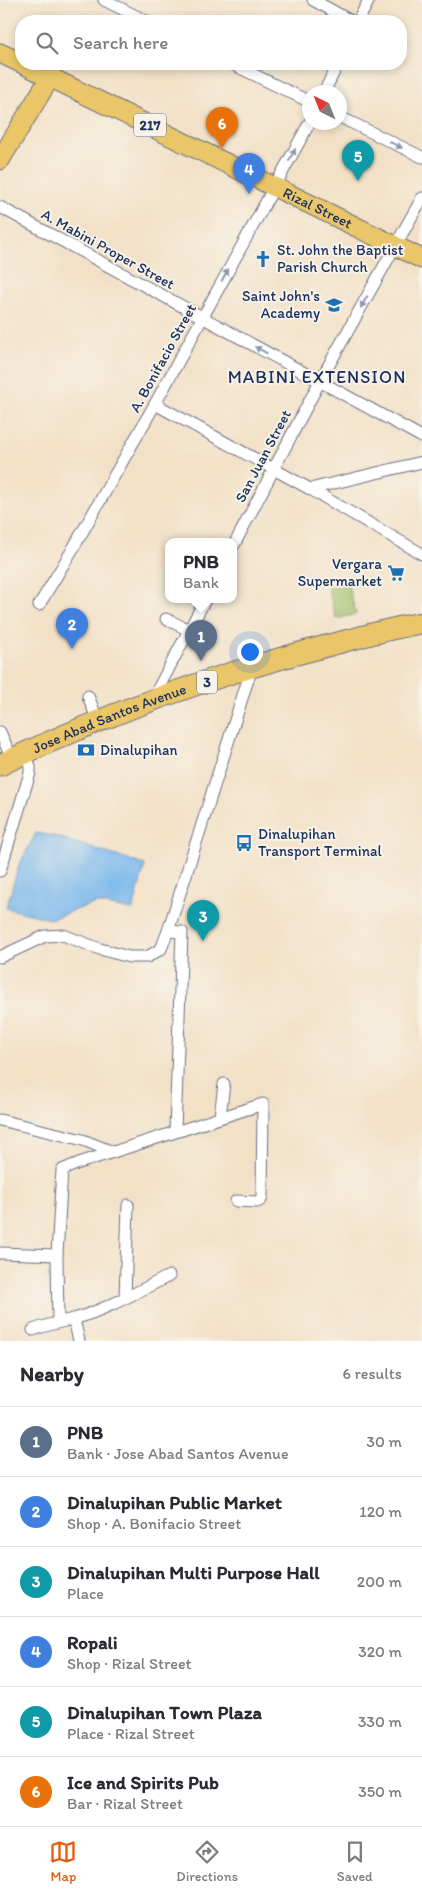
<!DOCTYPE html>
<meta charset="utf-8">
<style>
:root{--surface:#fff;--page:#f7f7f7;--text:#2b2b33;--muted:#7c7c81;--line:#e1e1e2;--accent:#ea580c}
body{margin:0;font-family:Itim,sans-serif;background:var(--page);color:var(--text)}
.compass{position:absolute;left:302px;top:85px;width:45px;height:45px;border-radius:50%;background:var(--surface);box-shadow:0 2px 8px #0003;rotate:317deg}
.you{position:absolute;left:249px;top:651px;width:18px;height:18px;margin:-12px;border:4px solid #fff;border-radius:50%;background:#1a73e8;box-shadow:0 0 0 8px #1a73e833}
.badge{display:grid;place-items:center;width:32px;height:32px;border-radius:50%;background:var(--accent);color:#fff;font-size:16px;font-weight:700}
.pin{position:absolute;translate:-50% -41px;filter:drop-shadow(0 1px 2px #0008)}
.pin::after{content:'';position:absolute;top:26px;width:18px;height:15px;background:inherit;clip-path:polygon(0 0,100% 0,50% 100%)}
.popup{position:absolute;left:165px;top:538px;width:72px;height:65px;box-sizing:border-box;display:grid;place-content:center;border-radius:10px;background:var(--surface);filter:drop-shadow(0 1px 4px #0005);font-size:16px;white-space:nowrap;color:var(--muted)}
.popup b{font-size:19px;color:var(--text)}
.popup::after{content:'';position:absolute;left:50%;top:100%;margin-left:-10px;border:10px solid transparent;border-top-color:var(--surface)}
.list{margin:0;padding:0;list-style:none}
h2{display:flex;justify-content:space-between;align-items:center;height:65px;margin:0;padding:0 20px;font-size:21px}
h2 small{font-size:16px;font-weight:400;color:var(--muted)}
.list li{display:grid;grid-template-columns:32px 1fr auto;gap:15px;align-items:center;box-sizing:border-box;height:70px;padding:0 20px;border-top:1px solid var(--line)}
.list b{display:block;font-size:19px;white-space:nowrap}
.list p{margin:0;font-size:16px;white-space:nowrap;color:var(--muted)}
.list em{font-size:16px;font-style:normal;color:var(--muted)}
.icon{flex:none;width:28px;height:28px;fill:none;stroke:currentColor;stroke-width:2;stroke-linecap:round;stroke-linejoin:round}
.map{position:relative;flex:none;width:422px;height:1341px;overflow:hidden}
.search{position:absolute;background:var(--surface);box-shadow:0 2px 8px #0003;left:15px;right:15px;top:15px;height:55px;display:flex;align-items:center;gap:12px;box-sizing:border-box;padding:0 18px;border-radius:20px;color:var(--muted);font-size:19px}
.sheet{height:485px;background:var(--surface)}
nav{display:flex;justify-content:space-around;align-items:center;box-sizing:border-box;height:70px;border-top:1px solid var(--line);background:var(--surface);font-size:14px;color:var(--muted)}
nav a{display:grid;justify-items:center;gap:2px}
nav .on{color:var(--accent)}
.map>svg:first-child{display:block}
.green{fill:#a0c16a;stroke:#5e7864}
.water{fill:#78b7ec;stroke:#4a73a5}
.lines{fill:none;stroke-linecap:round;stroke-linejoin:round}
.street-casing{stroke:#676d83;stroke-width:13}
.primary-casing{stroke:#676d83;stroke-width:21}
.highway-casing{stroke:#676d83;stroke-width:23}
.street{stroke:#fff;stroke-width:11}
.primary{stroke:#eac669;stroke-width:19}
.highway{stroke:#eac669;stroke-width:21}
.oneway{fill:#8d97ae}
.labels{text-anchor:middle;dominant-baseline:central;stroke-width:4;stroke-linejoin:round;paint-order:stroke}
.shield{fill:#f7f3e8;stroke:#5d6a87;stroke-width:1}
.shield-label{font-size:14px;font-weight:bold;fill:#1b2f5e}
.street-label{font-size:15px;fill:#1b2f5e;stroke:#f7f3e8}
.poi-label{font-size:15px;fill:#1b2f5e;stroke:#f7f3e8;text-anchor:start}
.quarter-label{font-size:18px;letter-spacing:1px;fill:#1b2f5e;stroke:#f7f3e8}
</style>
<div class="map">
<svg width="422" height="1341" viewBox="0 0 422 1341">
<rect width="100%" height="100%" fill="#f7f3e8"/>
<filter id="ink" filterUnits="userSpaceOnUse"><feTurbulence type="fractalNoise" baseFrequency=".02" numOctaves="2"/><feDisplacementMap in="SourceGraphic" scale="10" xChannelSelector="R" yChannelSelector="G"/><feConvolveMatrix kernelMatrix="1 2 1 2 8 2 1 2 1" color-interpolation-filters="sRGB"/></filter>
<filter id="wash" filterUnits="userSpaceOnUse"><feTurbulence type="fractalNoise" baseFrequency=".0096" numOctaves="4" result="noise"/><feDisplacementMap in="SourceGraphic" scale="20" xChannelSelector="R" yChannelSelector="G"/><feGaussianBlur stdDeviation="1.12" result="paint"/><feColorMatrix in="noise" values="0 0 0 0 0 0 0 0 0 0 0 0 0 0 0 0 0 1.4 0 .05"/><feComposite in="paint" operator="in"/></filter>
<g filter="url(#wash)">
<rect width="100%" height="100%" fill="#f3e1c7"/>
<path class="green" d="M347,582L356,614L336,619L328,588Z"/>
<path class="water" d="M36,833L54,836L145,865L133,910L96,903L50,919L6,908L19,865Z"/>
</g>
<g filter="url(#ink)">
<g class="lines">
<g class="street-casing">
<g id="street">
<path d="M104,0L146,21"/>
<path d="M313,0L351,21"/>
<path d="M358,21L369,0"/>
<path d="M232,64L310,102"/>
<path d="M324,92L338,64"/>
<path d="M340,117L422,157"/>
<path d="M0,207L422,437"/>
<path d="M155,404L310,489L422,554"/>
<path d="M310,489L422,462"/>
<path d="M234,545L320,381L422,198"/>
<path d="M39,605L71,552L155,404L310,122"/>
<path d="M166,619L189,630"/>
<path d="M88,696L98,721"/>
<path d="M152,700L205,600"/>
<path d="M0,732L12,759"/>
<path d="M0,871L30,773V767L26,753"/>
<path d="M0,957L45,936L63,935L100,949L129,957H147L161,949L168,931"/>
<path d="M220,1116L224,1084"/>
<path d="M0,1120L83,1140L113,1152"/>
<path d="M175,1131L182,932L168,931L252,667"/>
<path d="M0,1253L57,1255"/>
<path d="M125,1298L128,1205"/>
<path d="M74,1319L79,1341"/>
<path d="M58,1321L57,1255L62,1170L79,1163L263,1104L262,1197L261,1200L257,1202L236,1201"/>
<path d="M33,1330C46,1325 60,1322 74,1319C105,1310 139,1291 169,1276"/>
</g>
</g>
<g class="primary-casing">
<g id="primary">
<path d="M0,53L21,63"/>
<path id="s1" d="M23,64L422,259"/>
<path d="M0,160L51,76"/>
</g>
</g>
<g class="highway-casing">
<g id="highway">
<path id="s2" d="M0,765C105,714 217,674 330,645C361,637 390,628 422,623"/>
</g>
</g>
<use href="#street" class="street"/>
<use href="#primary" class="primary"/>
<use href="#highway" class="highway"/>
</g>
<defs><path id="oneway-solid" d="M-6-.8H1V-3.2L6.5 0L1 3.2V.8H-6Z" transform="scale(1.25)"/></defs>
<g class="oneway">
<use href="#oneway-solid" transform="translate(396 145) rotate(26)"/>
<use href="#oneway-solid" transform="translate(292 155) rotate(-62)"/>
<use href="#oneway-solid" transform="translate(225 275) rotate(-60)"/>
<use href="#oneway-solid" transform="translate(364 302) rotate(119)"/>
<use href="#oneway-solid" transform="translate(261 350) rotate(-152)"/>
</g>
</g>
<defs>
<g id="church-bare" transform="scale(1.35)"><path d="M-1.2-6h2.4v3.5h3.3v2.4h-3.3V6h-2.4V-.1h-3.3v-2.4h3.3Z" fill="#1f6fb2" stroke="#f7f3e8" stroke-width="2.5" paint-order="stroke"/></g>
<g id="school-bare" transform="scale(1.35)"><path d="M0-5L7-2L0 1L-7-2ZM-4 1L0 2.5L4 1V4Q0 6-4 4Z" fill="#1f6fb2" stroke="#f7f3e8" stroke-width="2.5" paint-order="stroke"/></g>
<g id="supermarket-bare" transform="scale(1.35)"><path d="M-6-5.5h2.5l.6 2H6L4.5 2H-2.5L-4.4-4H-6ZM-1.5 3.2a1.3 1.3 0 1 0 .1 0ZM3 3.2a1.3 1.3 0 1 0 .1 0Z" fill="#1f6fb2" stroke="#f7f3e8" stroke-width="2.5" paint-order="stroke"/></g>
<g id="bank-bare" transform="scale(1.35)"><path d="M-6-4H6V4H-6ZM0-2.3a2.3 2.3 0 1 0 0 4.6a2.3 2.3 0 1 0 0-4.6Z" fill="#1f6fb2" stroke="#f7f3e8" stroke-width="2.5" paint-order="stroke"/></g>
<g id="bus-bare" transform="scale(1.35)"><path d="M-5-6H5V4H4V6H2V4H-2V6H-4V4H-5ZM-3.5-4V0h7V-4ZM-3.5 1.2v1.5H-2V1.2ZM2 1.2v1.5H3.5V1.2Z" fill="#1f6fb2" stroke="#f7f3e8" stroke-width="2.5" paint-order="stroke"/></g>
</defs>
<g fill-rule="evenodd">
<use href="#church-bare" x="263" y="259"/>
<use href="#school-bare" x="334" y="305"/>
<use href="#supermarket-bare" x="396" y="573"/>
<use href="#bank-bare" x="86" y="750"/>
<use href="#bus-bare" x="244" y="843"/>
</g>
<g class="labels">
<g class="shield">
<rect x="134" y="113.5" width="32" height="23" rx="4"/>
<rect x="197" y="670.5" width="20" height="23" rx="4"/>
</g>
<g class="shield-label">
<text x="150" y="125">217</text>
<text x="207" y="682">3</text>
</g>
<g class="street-label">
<text stroke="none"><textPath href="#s1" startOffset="328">Rizal Street</textPath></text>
<text transform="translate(108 249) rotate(29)">A. Mabini Proper Street</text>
<text transform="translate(163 358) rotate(-61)">A. Bonifacio Street</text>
<text transform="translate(263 456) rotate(-62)">San Juan Street</text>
<text stroke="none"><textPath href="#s2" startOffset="119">Jose Abad Santos Avenue</textPath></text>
</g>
<g class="poi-label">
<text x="277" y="250">St. John the Baptist<tspan x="277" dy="17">Parish Church</tspan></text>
<text x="320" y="296" text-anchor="end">Saint John's<tspan x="320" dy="17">Academy</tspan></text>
<text x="382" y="564" text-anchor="end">Vergara<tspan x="382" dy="17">Supermarket</tspan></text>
<text x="100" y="750">Dinalupihan</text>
<text x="258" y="834">Dinalupihan<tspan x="258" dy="17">Transport Terminal</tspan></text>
</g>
<g class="quarter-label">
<text x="317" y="377">MABINI EXTENSION</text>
</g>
</g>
</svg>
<svg class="compass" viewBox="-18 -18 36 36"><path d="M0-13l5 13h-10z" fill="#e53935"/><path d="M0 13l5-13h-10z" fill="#7c7c81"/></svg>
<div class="you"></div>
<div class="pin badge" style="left:201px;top:661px;background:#5c6f8a">1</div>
<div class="popup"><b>PNB</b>Bank</div>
<div class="pin badge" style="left:72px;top:649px;background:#3f7fe0">2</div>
<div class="pin badge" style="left:203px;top:941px;background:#0f9aa8">3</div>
<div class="pin badge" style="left:249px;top:194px;background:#3f7fe0">4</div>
<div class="pin badge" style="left:358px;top:181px;background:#0f9aa8">5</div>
<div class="pin badge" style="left:222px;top:148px;background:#e8710a">6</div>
<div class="search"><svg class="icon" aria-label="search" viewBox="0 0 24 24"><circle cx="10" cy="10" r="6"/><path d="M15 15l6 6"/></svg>Search here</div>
</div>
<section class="sheet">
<h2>Nearby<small>6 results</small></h2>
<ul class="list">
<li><span class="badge" style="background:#5c6f8a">1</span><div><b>PNB</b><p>Bank · Jose Abad Santos Avenue</p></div><em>30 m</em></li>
<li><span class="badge" style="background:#3f7fe0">2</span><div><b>Dinalupihan Public Market</b><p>Shop · A. Bonifacio Street</p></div><em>120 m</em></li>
<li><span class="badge" style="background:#0f9aa8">3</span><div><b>Dinalupihan Multi Purpose Hall</b><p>Place</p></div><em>200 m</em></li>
<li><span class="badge" style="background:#3f7fe0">4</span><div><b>Ropali</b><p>Shop · Rizal Street</p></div><em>320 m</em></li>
<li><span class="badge" style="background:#0f9aa8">5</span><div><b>Dinalupihan Town Plaza</b><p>Place · Rizal Street</p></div><em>330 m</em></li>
<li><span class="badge" style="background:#e8710a">6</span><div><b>Ice and Spirits Pub</b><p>Bar · Rizal Street</p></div><em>350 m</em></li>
</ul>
</section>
<nav>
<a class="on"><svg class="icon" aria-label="map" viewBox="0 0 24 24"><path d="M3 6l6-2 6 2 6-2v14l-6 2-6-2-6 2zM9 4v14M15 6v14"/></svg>Map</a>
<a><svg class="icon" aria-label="directions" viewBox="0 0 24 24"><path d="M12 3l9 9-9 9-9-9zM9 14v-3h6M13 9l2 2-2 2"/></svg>Directions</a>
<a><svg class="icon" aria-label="saved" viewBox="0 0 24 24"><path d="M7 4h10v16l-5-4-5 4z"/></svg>Saved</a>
</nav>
